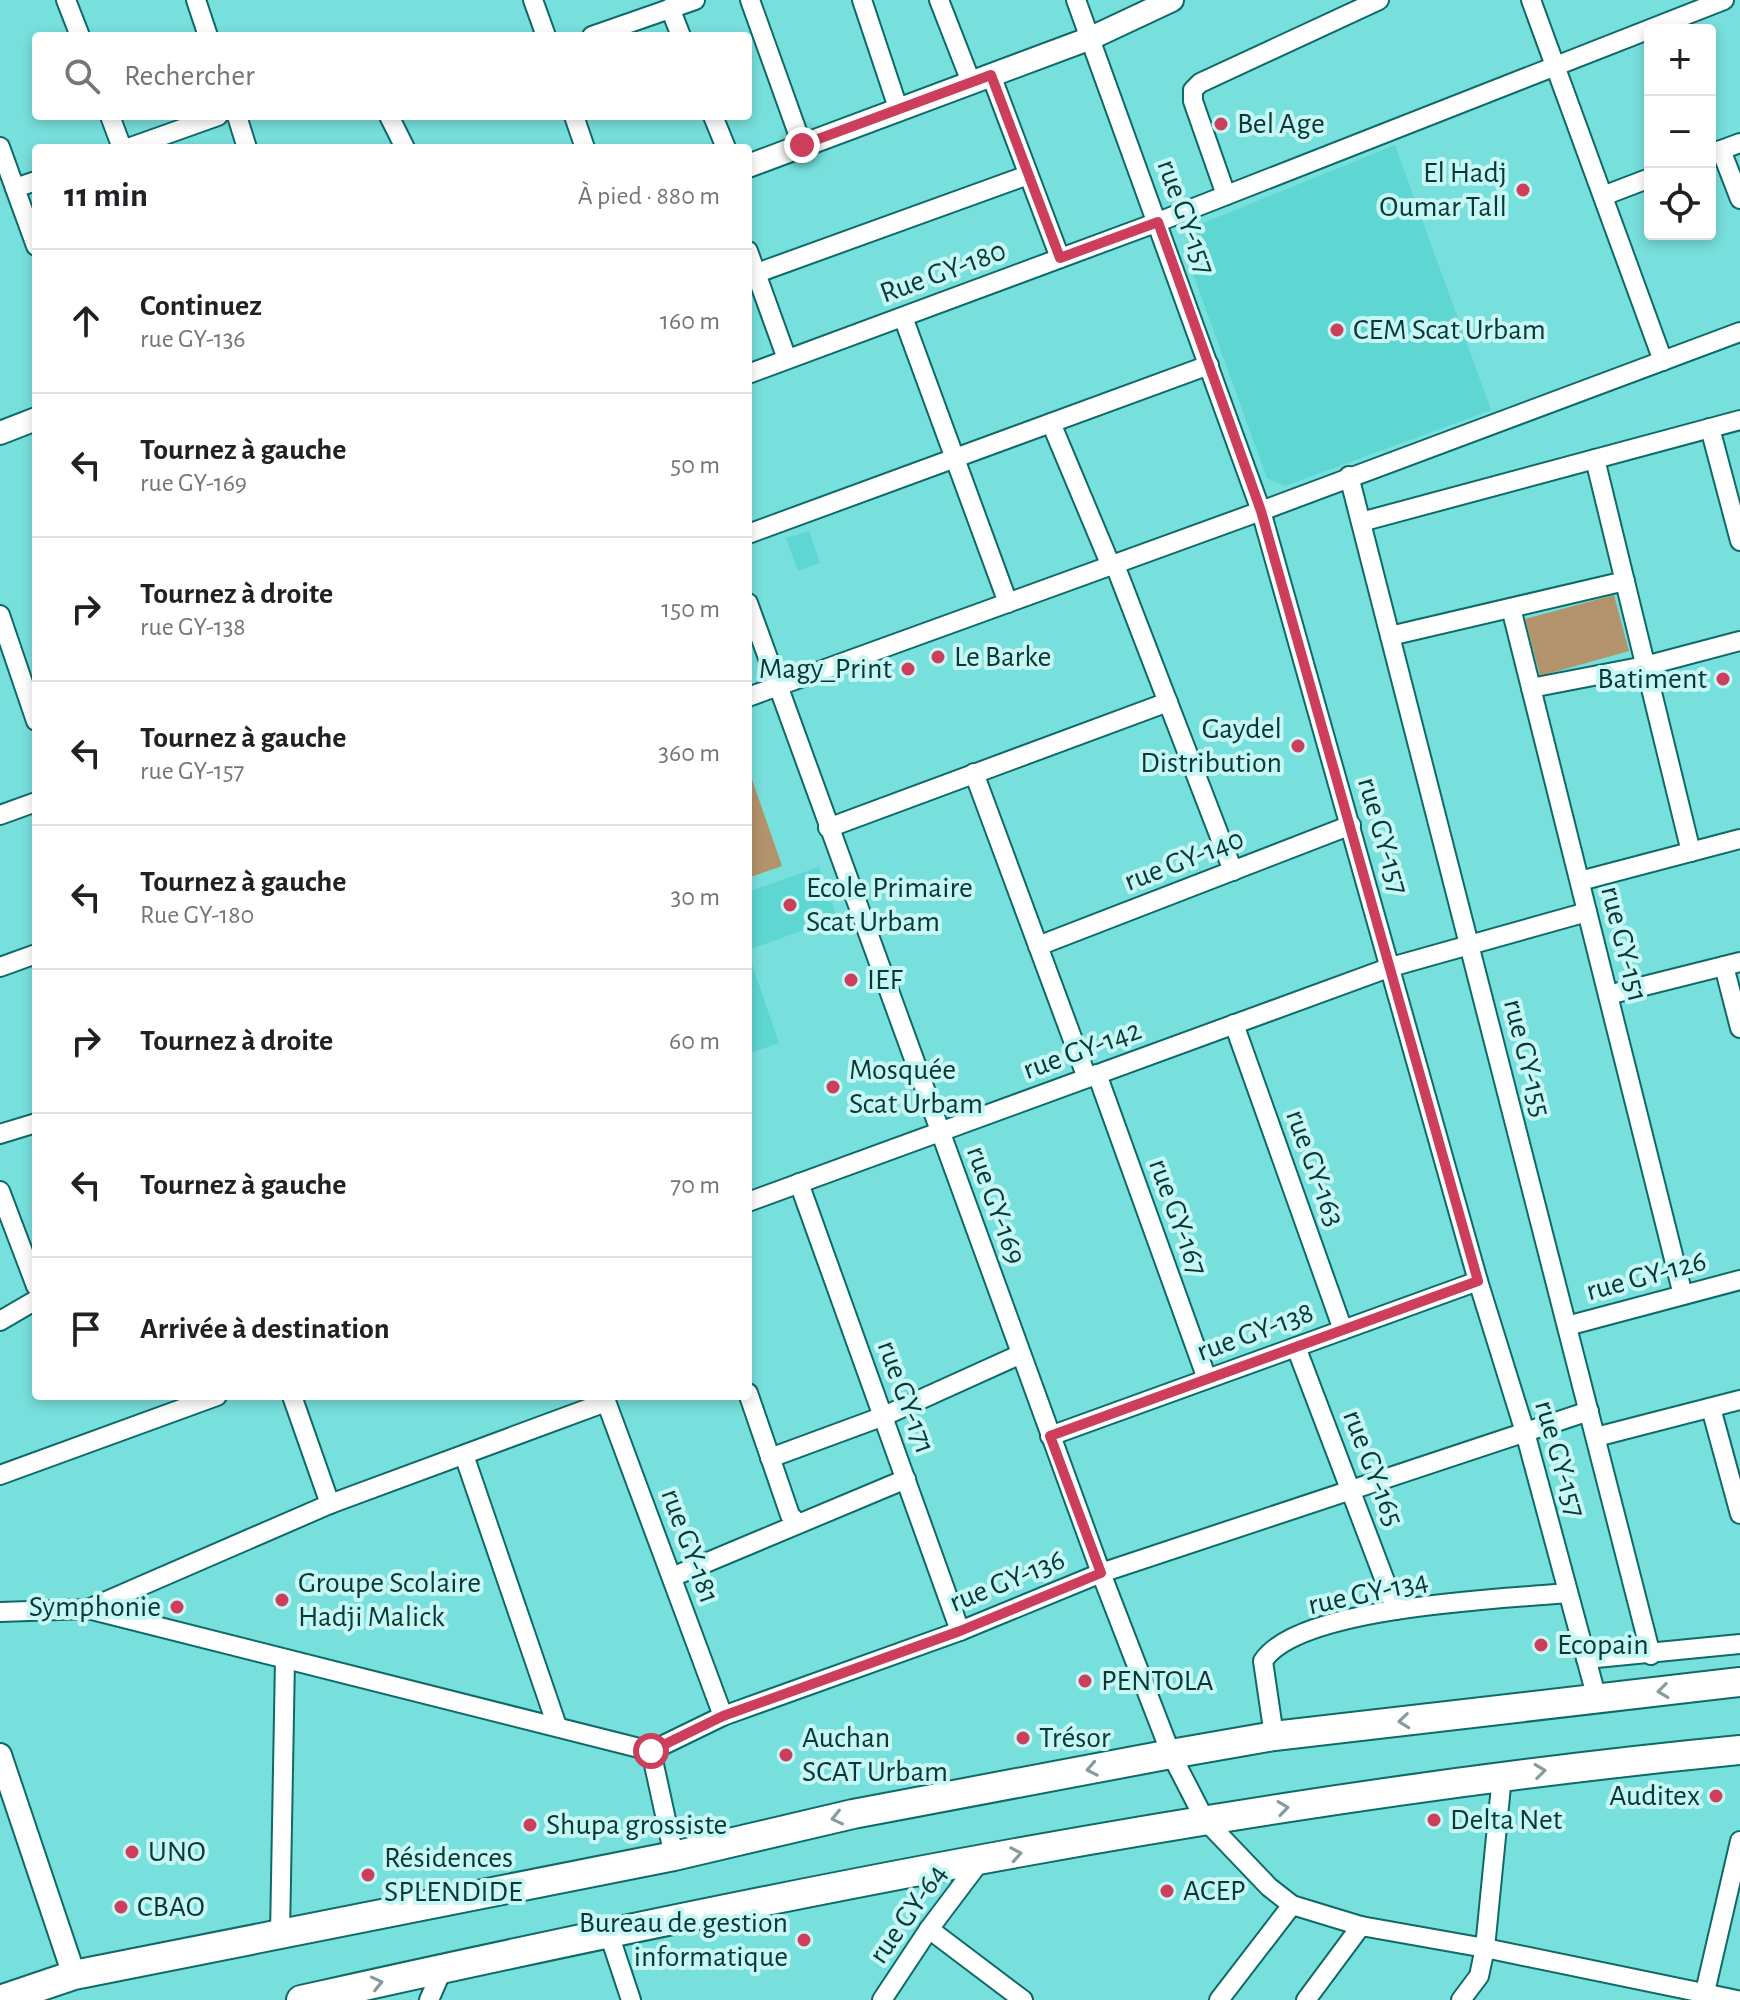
<!DOCTYPE html>
<html lang="fr">
<meta charset="utf-8">
<style>
:root{--surface:#fff;--page:#f6f6f6;--text:#202124;--muted:#757577;--line:#e0e0e0}
body{margin:0;font-family:"Alegreya Sans",sans-serif;background:var(--page);color:var(--text)}
.controls{position:absolute;right:24px;top:24px;display:grid;overflow:hidden;border-radius:8px;box-shadow:0 4px 12px #0003}
.controls button{width:72px;height:72px;display:grid;place-items:center;padding:0;border:0;border-bottom:2px solid var(--line);background:var(--surface);color:var(--text);font:40px sans-serif}
.stop{position:absolute;width:24px;height:24px;margin:-18px;border:6px solid #cd3d5c;border-radius:50%;background:#fff}
.stop.end{background:#cd3d5c;border-color:#fff;box-shadow:0 2px 8px #0008}
.list{margin:0;padding:0;list-style:none}
h2{display:flex;justify-content:space-between;align-items:center;height:104px;margin:0;padding:0 32px;font-size:34px}
h2 small{font-size:26px;font-weight:400;color:var(--muted)}
.list li{display:grid;grid-template-columns:52px 1fr auto;gap:24px;align-items:center;box-sizing:border-box;height:144px;padding:0 32px;border-top:2px solid var(--line)}
.list b{display:block;font-size:30px;white-space:nowrap}
.list p{margin:0;font-size:26px;white-space:nowrap;color:var(--muted)}
.list em{font-size:26px;font-style:normal;color:var(--muted)}
.icon{flex:none;width:44px;height:44px;fill:none;stroke:currentColor;stroke-width:2;stroke-linecap:round;stroke-linejoin:round}
.map{position:relative;flex:none;width:1740px;height:2000px;overflow:hidden}
.search{position:absolute;background:var(--surface);box-shadow:0 4px 12px #0003;left:32px;top:32px;width:720px;height:88px;display:flex;align-items:center;gap:20px;box-sizing:border-box;padding:0 28px;border-radius:8px;color:var(--muted);font-size:30px}
.panel{position:absolute;background:var(--surface);box-shadow:0 4px 12px #0003;left:32px;top:144px;width:720px;height:1256px;border-radius:8px}
.map>svg:first-child{display:block}
.built{fill:#5ed6d2}
.green{fill:#b3936c}
.lines{fill:none;stroke-linecap:round;stroke-linejoin:round}
.minor-casing{stroke:#0e6a68;stroke-width:22}
.tertiary-casing{stroke:#0e6a68;stroke-width:26}
.primary-casing{stroke:#0e6a68;stroke-width:32}
.minor{stroke:#fff;stroke-width:18}
.tertiary{stroke:#fff;stroke-width:22}
.primary{stroke:#fff;stroke-width:28}
.oneway{stroke:#849c9b}
.route{stroke:#cd3d5c;stroke-width:10}
.poi-dot{fill:#cd3d5c;stroke:#c7f7f4;stroke-width:3}
.labels{text-anchor:middle;dominant-baseline:central;stroke-width:8;stroke-linejoin:round;paint-order:stroke}
.poi-label{font-size:30px;fill:#083837;stroke:#c7f7f4;text-anchor:start}
.street-label{font-size:30px;fill:#083837;stroke:#c7f7f4}
</style>
<div class="map">
<svg width="1740" height="2000" viewBox="0 0 1740 2000">
<rect width="100%" height="100%" fill="#77dfdc"/>
<g class="built">
<path d="M1395,145L1491,410L1285,486L1267,478L1184,249L1196,226Z"/>
<path d="M809,531L820,563L798,571L786,538Z"/>
<path d="M819,867L837,918L748,950V892Z"/>
<path d="M748,953L779,1043L748,1054Z"/>
</g>
<g class="green">
<path d="M1614,595L1629,651L1540,676L1525,619Z"/>
<path d="M748,768L782,866L748,878Z"/>
</g>
<g class="lines">
<g class="minor-casing">
<g id="minor">
<path d="M66,0L80,36"/>
<path d="M196,0L208,36"/>
<path d="M533,0L546,36"/>
<path d="M750,0L802,145"/>
<path d="M862,0L898,108"/>
<path d="M939,0L971,82"/>
<path d="M1076,0L1261,511L1478,1281L1525,1432L1597,1699"/>
<path d="M1531,0L1663,361"/>
<path d="M670,8L681,36"/>
<path d="M592,36L695,0"/>
<path d="M991,75L1060,258"/>
<path d="M110,116L122,148"/>
<path d="M237,116L247,148"/>
<path d="M389,116L405,148"/>
<path d="M574,116L585,148"/>
<path d="M713,116L726,148"/>
<path d="M0,147L36,246"/>
<path d="M128,148L218,116"/>
<path d="M1721,150L1740,199"/>
<path d="M1713,153L1740,143"/>
<path d="M15,188L36,181"/>
<path d="M1226,195L1193,101V90L1200,83L1379,0"/>
<path d="M1603,196L1650,178"/>
<path d="M748,251L787,359"/>
<path d="M757,273L1028,175"/>
<path d="M903,317L1008,603"/>
<path d="M748,374L1158,222L1724,0"/>
<path d="M1051,423L1111,566"/>
<path d="M1710,428L1740,541"/>
<path d="M1595,459L1691,852"/>
<path d="M1349,476L1651,1655"/>
<path d="M1361,522L1740,420"/>
<path d="M748,534L1209,365"/>
<path d="M1115,565L1233,871"/>
<path d="M748,603L1101,1573L1171,1754L1205,1820L1269,1887L1292,1905L1361,1926L1485,1948L1737,2000"/>
<path d="M1511,608L1683,1295"/>
<path d="M0,615L36,721"/>
<path d="M1390,636L1625,581"/>
<path d="M1531,688L1645,666L1740,641"/>
<path d="M748,697L1261,511L1740,332"/>
<path d="M974,773L1087,1078"/>
<path d="M0,815L36,802"/>
<path d="M828,828L1168,702"/>
<path d="M1580,881L1740,839"/>
<path d="M1038,946L1351,825"/>
<path d="M1724,966L1740,1028"/>
<path d="M0,967L36,954"/>
<path d="M1608,995L1740,962"/>
<path d="M1234,1024L1343,1330"/>
<path d="M1097,1074L1207,1379"/>
<path d="M0,1134L36,1123"/>
<path d="M799,1183L960,1631"/>
<path d="M0,1191L36,1286"/>
<path d="M748,1202L1391,967L1587,912"/>
<path d="M0,1321L36,1300"/>
<path d="M1567,1326L1740,1280"/>
<path d="M1296,1347L1396,1610"/>
<path d="M748,1393L790,1515L798,1523"/>
<path d="M292,1396L330,1504"/>
<path d="M604,1396L723,1716"/>
<path d="M1711,1408L1740,1514"/>
<path d="M1050,1436L1478,1281"/>
<path d="M1596,1437L1740,1400"/>
<path d="M464,1455L557,1726"/>
<path d="M770,1458L884,1416L1021,1354"/>
<path d="M0,1475L217,1396"/>
<path d="M672,1577L906,1479"/>
<path d="M88,1609L330,1504L606,1402"/>
<path d="M0,1612L88,1609L651,1751"/>
<path d="M1586,1659L1740,1644"/>
<path d="M1274,1736L1263,1661C1299,1606 1503,1599 1568,1593"/>
<path d="M651,1751L723,1716L960,1631L1101,1573L1589,1411"/>
<path d="M651,1751L674,1856"/>
<path d="M929,1929L1023,2000"/>
<path d="M609,1934L631,2000"/>
<path d="M280,1935L285,1659"/>
<path d="M1705,1992L1740,1841"/>
<path d="M429,2000L443,1968"/>
<path d="M882,2000L929,1929L981,1860"/>
<path d="M1219,2000L1292,1905"/>
<path d="M1306,2000L1361,1926"/>
<path d="M1461,2000L1479,1976L1485,1948L1502,1776"/>
</g>
</g>
<g class="tertiary-casing">
<g id="tertiary">
<path d="M748,166L1091,38L1172,0"/>
<path d="M0,433L36,419"/>
<path d="M0,1755L74,1975"/>
</g>
</g>
<g class="primary-casing">
<g id="primary">
<path d="M0,2000L74,1975L674,1856L853,1814L1171,1754L1274,1736L1740,1682"/>
<path d="M301,2000C776,1894 1255,1797 1740,1750"/>
</g>
</g>
<use href="#minor" class="minor"/>
<use href="#tertiary" class="tertiary"/>
<use href="#primary" class="primary"/>
</g>
<defs><path id="oneway-chevron" d="M-2-3.5L2.5 0L-2 3.5" fill="none" stroke-width="1.6" stroke-linecap="round" stroke-linejoin="round" transform="scale(2)"/></defs>
<g class="oneway">
<use href="#oneway-chevron" transform="translate(1663 1691) rotate(173)"/>
<use href="#oneway-chevron" transform="translate(1404 1721) rotate(174)"/>
<use href="#oneway-chevron" transform="translate(1092 1769) rotate(169)"/>
<use href="#oneway-chevron" transform="translate(1540 1771) rotate(-7)"/>
<use href="#oneway-chevron" transform="translate(1283 1808) rotate(-8)"/>
<use href="#oneway-chevron" transform="translate(837 1818) rotate(167)"/>
<use href="#oneway-chevron" transform="translate(1016 1854) rotate(-10)"/>
<use href="#oneway-chevron" transform="translate(377 1983) rotate(-13)"/>
</g>
<g class="lines">
<path class="route" d="M651,1751L723,1716L960,1631L1101,1573L1050,1436L1478,1281L1261,511L1158,222L1060,258L991,75L802,145"/>
</g>
<g class="poi-dot">
<circle cx="1221" cy="124" r="8"/>
<circle cx="1523" cy="190" r="8"/>
<circle cx="1337" cy="330" r="8"/>
<circle cx="938" cy="657" r="8"/>
<circle cx="908" cy="669" r="8"/>
<circle cx="1723" cy="679" r="8"/>
<circle cx="1298" cy="746" r="8"/>
<circle cx="790" cy="905" r="8"/>
<circle cx="851" cy="980" r="8"/>
<circle cx="833" cy="1087" r="8"/>
<circle cx="282" cy="1600" r="8"/>
<circle cx="177" cy="1607" r="8"/>
<circle cx="1541" cy="1645" r="8"/>
<circle cx="1085" cy="1681" r="8"/>
<circle cx="1023" cy="1738" r="8"/>
<circle cx="786" cy="1755" r="8"/>
<circle cx="1716" cy="1796" r="8"/>
<circle cx="1434" cy="1820" r="8"/>
<circle cx="530" cy="1825" r="8"/>
<circle cx="132" cy="1852" r="8"/>
<circle cx="368" cy="1875" r="8"/>
<circle cx="1167" cy="1891" r="8"/>
<circle cx="121" cy="1907" r="8"/>
<circle cx="804" cy="1940" r="8"/>
</g>
<g class="labels">
<g class="poi-label">
<text x="1237" y="124">Bel Age</text>
<text x="1507" y="173" text-anchor="end">El Hadj<tspan x="1507" dy="34">Oumar Tall</tspan></text>
<text x="1353" y="330">CEM Scat Urbam</text>
<text x="954" y="657">Le Barke</text>
<text x="892" y="669" text-anchor="end">Magy_Print</text>
<text x="1707" y="679" text-anchor="end">Batiment</text>
<text x="1282" y="729" text-anchor="end">Gaydel<tspan x="1282" dy="34">Distribution</tspan></text>
<text x="806" y="888">Ecole Primaire<tspan x="806" dy="34">Scat Urbam</tspan></text>
<text x="867" y="980">IEF</text>
<text x="849" y="1070">Mosquée<tspan x="849" dy="34">Scat Urbam</tspan></text>
<text x="298" y="1583">Groupe Scolaire<tspan x="298" dy="34">Hadji Malick</tspan></text>
<text x="161" y="1607" text-anchor="end">Symphonie</text>
<text x="1557" y="1645">Ecopain</text>
<text x="1101" y="1681">PENTOLA</text>
<text x="802" y="1738">Auchan<tspan x="802" dy="34">SCAT Urbam</tspan></text>
<text x="1039" y="1738">Trésor</text>
<text x="1700" y="1796" text-anchor="end">Auditex</text>
<text x="1450" y="1820">Delta Net</text>
<text x="546" y="1825">Shupa grossiste</text>
<text x="148" y="1852">UNO</text>
<text x="384" y="1858">Résidences<tspan x="384" dy="34">SPLENDIDE</tspan></text>
<text x="1183" y="1891">ACEP</text>
<text x="137" y="1907">CBAO</text>
<text x="788" y="1923" text-anchor="end">Bureau de gestion<tspan x="788" dy="34">informatique</tspan></text>
</g>
<g class="street-label">
<text transform="translate(1186 217) rotate(70)">rue GY-157</text>
<text transform="translate(943 272) rotate(-20)">Rue GY-180</text>
<text transform="translate(1383 836) rotate(74)">rue GY-157</text>
<text transform="translate(1184 860) rotate(-21)">rue GY-140</text>
<text transform="translate(1624 944) rotate(76)">rue GY-151</text>
<text transform="translate(1082 1050) rotate(-20)">rue GY-142</text>
<text transform="translate(1527 1058) rotate(76)">rue GY-155</text>
<text transform="translate(1315 1168) rotate(70)">rue GY-163</text>
<text transform="translate(996 1205) rotate(70)">rue GY-169</text>
<text transform="translate(1178 1217) rotate(70)">rue GY-167</text>
<text transform="translate(1646 1276) rotate(-15)">rue GY-126</text>
<text transform="translate(1255 1332) rotate(-20)">rue GY-138</text>
<text transform="translate(906 1397) rotate(70)">rue GY-171</text>
<text transform="translate(1560 1459) rotate(74)">rue GY-157</text>
<text transform="translate(1373 1468) rotate(69)">rue GY-165</text>
<text transform="translate(690 1546) rotate(70)">rue GY-181</text>
<text transform="translate(1007 1581) rotate(-22)">rue GY-136</text>
<text transform="translate(1368 1593) rotate(-12)">rue GY-134</text>
<text transform="translate(908 1914) rotate(-55)">rue GY-64</text>
</g>
</g>
</svg>
<div class="controls">
<button>+</button>
<button>−</button>
<button><svg class="icon" aria-label="locate" viewBox="0 0 24 24"><circle cx="12" cy="12" r="6"/><path d="M12 2v4M12 18v4M2 12h4M18 12h4"/></svg></button>
</div>
<div class="stop" style="left:651px;top:1751px"></div>
<div class="stop end" style="left:802px;top:145px"></div>
<div class="search"><svg class="icon" aria-label="search" viewBox="0 0 24 24"><circle cx="10" cy="10" r="6"/><path d="M15 15l6 6"/></svg>Rechercher</div>
<section class="panel">
<h2>11 min<small>À pied · 880 m</small></h2>
<ul class="list">
<li><svg class="icon" aria-label="ahead" viewBox="0 0 24 24"><path d="M12 20V5M6 11l6-6 6 6"/></svg><div><b>Continuez</b><p>rue GY-136</p></div><em>160 m</em></li>
<li><svg class="icon" aria-label="left" viewBox="0 0 24 24"><path d="M17 20v-9H6M10 6l-5 5 5 5"/></svg><div><b>Tournez à gauche</b><p>rue GY-169</p></div><em>50 m</em></li>
<li><svg class="icon" aria-label="right" viewBox="0 0 24 24"><path d="M7 20v-9h11M14 6l5 5-5 5"/></svg><div><b>Tournez à droite</b><p>rue GY-138</p></div><em>150 m</em></li>
<li><svg class="icon" aria-label="left" viewBox="0 0 24 24"><path d="M17 20v-9H6M10 6l-5 5 5 5"/></svg><div><b>Tournez à gauche</b><p>rue GY-157</p></div><em>360 m</em></li>
<li><svg class="icon" aria-label="left" viewBox="0 0 24 24"><path d="M17 20v-9H6M10 6l-5 5 5 5"/></svg><div><b>Tournez à gauche</b><p>Rue GY-180</p></div><em>30 m</em></li>
<li><svg class="icon" aria-label="right" viewBox="0 0 24 24"><path d="M7 20v-9h11M14 6l5 5-5 5"/></svg><div><b>Tournez à droite</b></div><em>60 m</em></li>
<li><svg class="icon" aria-label="left" viewBox="0 0 24 24"><path d="M17 20v-9H6M10 6l-5 5 5 5"/></svg><div><b>Tournez à gauche</b></div><em>70 m</em></li>
<li><svg class="icon" aria-label="arrive" viewBox="0 0 24 24"><path d="M6 21V4h12l-3 4 3 4H6"/></svg><div><b>Arrivée à destination</b></div></li>
</ul>
</section>
</div>
